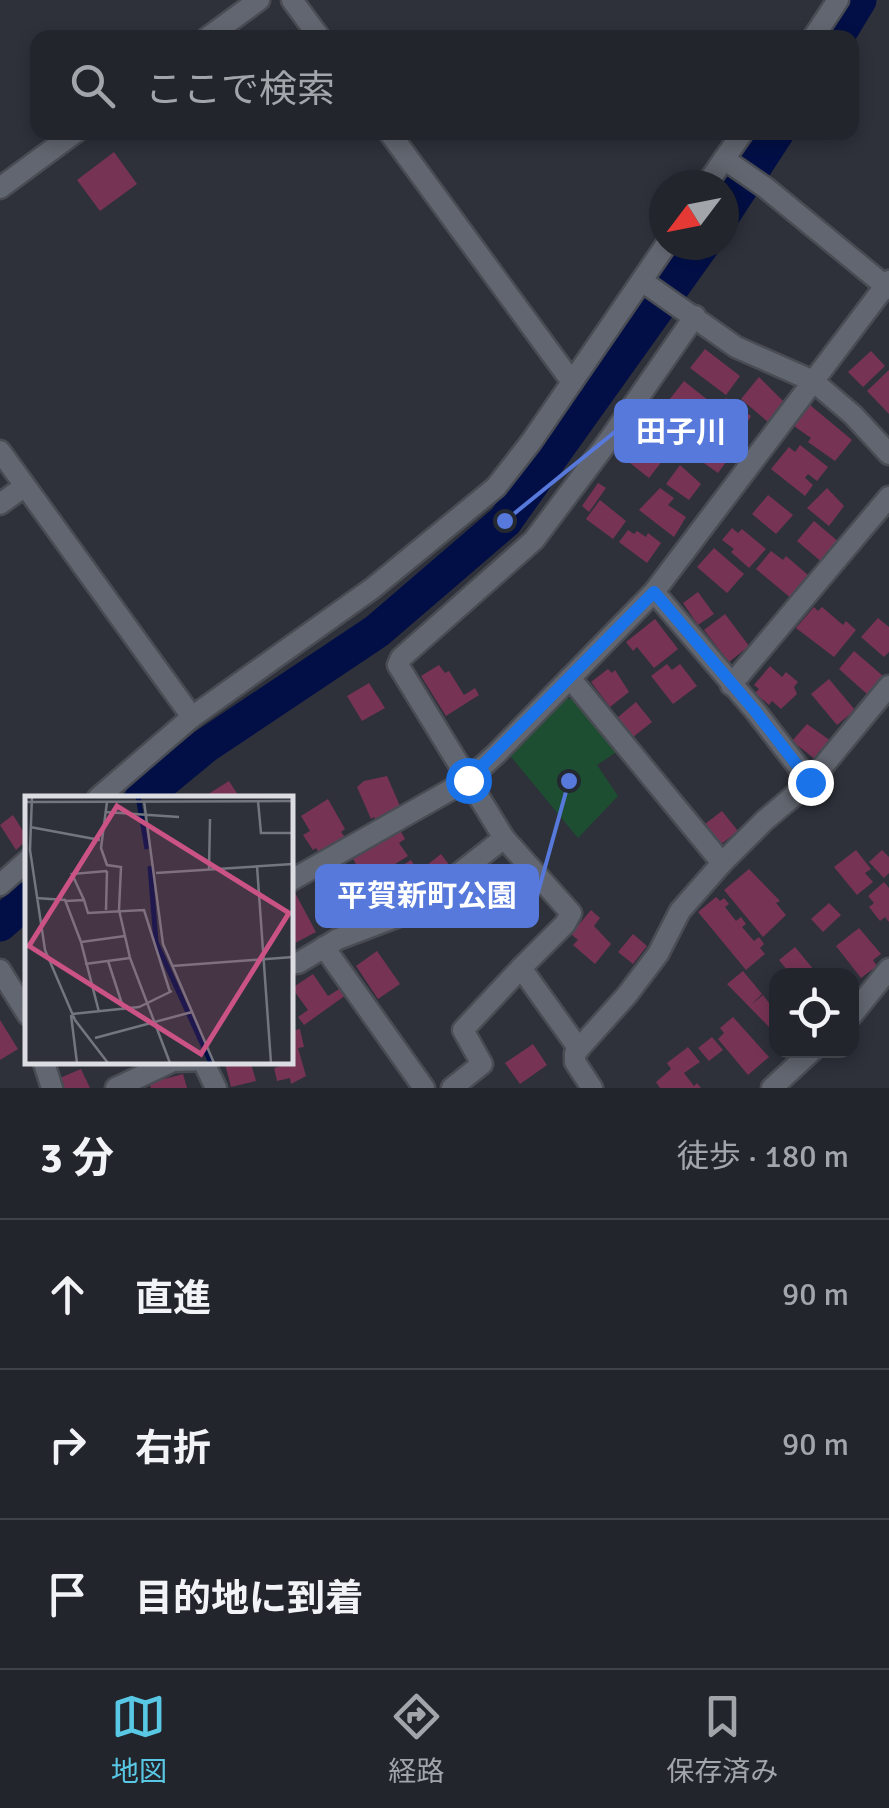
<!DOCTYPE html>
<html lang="ja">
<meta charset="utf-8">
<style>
:root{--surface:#22252c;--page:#2e3138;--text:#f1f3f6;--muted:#a2a5a9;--line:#3f4248;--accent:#59c8e5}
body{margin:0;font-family:Signika,"Noto Sans JP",sans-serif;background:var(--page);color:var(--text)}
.controls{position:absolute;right:30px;bottom:30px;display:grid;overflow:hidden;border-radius:20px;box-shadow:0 5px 15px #0003}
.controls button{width:90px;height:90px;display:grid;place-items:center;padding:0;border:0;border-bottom:2px solid var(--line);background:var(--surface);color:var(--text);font:50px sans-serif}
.compass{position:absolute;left:649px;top:170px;width:90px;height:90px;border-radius:50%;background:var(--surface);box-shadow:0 5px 15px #0003;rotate:238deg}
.stop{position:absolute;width:30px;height:30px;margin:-22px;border:8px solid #1a73e8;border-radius:50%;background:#fff}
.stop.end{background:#1a73e8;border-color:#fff;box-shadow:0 2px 10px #0008}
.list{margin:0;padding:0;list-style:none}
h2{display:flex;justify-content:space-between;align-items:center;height:130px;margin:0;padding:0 40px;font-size:42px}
h2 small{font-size:32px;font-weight:400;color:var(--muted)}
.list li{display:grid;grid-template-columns:65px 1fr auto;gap:30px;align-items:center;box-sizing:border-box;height:150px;padding:0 40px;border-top:2px solid var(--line)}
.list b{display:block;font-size:38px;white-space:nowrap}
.list em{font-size:32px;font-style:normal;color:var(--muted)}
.icon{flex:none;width:55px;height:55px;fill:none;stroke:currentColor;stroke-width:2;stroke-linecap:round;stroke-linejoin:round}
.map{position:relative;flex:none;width:889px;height:1088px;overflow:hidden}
.search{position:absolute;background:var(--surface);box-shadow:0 5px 15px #0003;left:30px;right:30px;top:30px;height:110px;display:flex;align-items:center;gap:25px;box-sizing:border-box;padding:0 35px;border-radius:20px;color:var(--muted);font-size:38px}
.sheet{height:580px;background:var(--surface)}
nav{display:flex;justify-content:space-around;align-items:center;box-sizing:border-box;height:140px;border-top:2px solid var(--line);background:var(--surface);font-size:28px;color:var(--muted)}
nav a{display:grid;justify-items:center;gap:5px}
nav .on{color:var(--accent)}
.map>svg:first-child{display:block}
.green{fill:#1d4e32}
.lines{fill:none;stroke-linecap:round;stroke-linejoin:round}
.river{stroke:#020f46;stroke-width:35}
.building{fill:#773354}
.minor-casing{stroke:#494c53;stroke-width:25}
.minor{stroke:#626670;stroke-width:20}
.route{stroke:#1a73e8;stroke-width:12}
.inset-river{fill:none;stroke:#020f46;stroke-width:5}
.inset-road{fill:none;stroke:#73767e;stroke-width:2.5}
.view{fill:#ca5384;fill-opacity:0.15;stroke:#ca5384;stroke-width:5}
.inset-edge{fill:none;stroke:#dbdde3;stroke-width:5}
.leader{fill:none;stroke:#5679db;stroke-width:4}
.callout-dot{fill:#5679db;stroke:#242830;stroke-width:4}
.callout{fill:#5679db;stroke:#5679db;stroke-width:4}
.callout-label{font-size:30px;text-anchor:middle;font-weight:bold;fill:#fff}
</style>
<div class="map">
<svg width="889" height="1088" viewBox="0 0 889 1088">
<rect width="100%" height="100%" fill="#2e313a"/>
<path class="green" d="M561,699H573L618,751L597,765L618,796L578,838L507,752Z"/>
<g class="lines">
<g class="river">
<path d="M836,38L859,0"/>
<path d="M724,213L777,132"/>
<path d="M142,798L205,746L377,631L505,521L702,245"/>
<path d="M0,924L28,899"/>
</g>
</g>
<g class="building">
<path d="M114,152L137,184L100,211L77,180Z"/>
<path d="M705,349L740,376L726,395L690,368Z"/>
<path d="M871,351L885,366L863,387L848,372Z"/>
<path d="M889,370V414L867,391Z"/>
<path d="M759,377L784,402L768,422L741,399Z"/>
<path d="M684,381L714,405L704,419L698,415L695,419L669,400Z"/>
<path d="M726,398L751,416L737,439L711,420Z"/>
<path d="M810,405L852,440L835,461L808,442L811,438L794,426Z"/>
<path d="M703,428L734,451L718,473L684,449Z"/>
<path d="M634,438L663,460L649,478L620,455Z"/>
<path d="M800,445L828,467L817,481L808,474L805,478L813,485L805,496L771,469L789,447L795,452Z"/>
<path d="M680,465L701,484L689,500L666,484Z"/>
<path d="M598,483L606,488L589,512L582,506Z"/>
<path d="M660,488L674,498L668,505L686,517L674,537L639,510Z"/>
<path d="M827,488L844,506L829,526L807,508Z"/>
<path d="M768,495L793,515L776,534L752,514Z"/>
<path d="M600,500L626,521L613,539L586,519Z"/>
<path d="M814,521L840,543L823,563L797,541Z"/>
<path d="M732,528L738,533L742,529L766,549L749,568L731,552L734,549L722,540Z"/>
<path d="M628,530L634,534L637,531L646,537L648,533L661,543L647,563L619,542Z"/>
<path d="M714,548L744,574L727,593L697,567Z"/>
<path d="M771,551L783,560L786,556L808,575L795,590L797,593L792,599L756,569Z"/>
<path d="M698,592L714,614L698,625L683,603Z"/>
<path d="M814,607L818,611L822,607L843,625L846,621L856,630L834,657L796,628Z"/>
<path d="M725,614L749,646L729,662L704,630Z"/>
<path d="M878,618L889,627V652L884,657L861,637Z"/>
<path d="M655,619L678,649L654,668L637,647L633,651L626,642Z"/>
<path d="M854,651L883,676L867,694L839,669Z"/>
<path d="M667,664L672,670L680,664L697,686L673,704L651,676Z"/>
<path d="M439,665L445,673L449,671L464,695L475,688L479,695L446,716L421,676Z"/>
<path d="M770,666L782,677L786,672L798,682L794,687L797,694L781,709L772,701L769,705L755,693L759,689L754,685Z"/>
<path d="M608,669L612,673L615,670L629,692L610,707L591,682Z"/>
<path d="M829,679L855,710L837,725L811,694Z"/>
<path d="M369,683L385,708L362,721L347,696Z"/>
<path d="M636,702L652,722L633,737L617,718Z"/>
<path d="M807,724L831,741L816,760L792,741Z"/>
<path d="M387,776L403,813L376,821L374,817L371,819L357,787L364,781Z"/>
<path d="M229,781L240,798H202Z"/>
<path d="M328,799L345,829L341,832L345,837L319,853L316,848L313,850L303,835L310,831L301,816Z"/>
<path d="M722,811L738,831L720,845L705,824Z"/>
<path d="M13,815L28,839L16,850L0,825Z"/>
<path d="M400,830L405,839L399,843L408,856L371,879L365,870L361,873L353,859Z"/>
<path d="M856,850L871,869L865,873L873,882L857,895L834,867Z"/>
<path d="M882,850L889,857V873L884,878L869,862Z"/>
<path d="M441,854L453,870L434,885L422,869Z"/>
<path d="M411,860L425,883L396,902L385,885L393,880L389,874Z"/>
<path d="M339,865L352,887L331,899L318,877Z"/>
<path d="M749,869L780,901L776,903L786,915L763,937L724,890Z"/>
<path d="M884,882L889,888V922L885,917L880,921L869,907L874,903L868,896Z"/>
<path d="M294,891L316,932L295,943L290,934V893Z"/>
<path d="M716,897L720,901L724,898L729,904L725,907L736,921L741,917L746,924L742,927L754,941L759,937L764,944L760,948L765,954L746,970L698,912Z"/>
<path d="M829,903L841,915L823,932L811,919Z"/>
<path d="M591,910L600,918L594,926L611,944L595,964L573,945L578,940L571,934Z"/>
<path d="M859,928L881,954L873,960L877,966L861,978L836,946Z"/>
<path d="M633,934L647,946L633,964L618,952Z"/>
<path d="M795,947L814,970L807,976H792L779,960Z"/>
<path d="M377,951L400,984L378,999L356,966Z"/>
<path d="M743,971L762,994L751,1005L763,995L776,1012V1020L769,1027L727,984Z"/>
<path d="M313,974L328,996L341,988L346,995L304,1025L298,1017L308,1010L292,988Z"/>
<path d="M733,1017L769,1057L748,1075L718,1039L724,1033L720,1028Z"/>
<path d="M0,1020L18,1049L0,1060Z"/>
<path d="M300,1029L304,1047L298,1048L306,1076L291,1084L290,1078L277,1081L274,1068L282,1066L280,1060H290V1031Z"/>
<path d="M712,1037L723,1050L709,1061L698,1048Z"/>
<path d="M533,1044L547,1065L520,1084L505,1063Z"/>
<path d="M688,1047L700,1062L684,1073L694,1086L697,1083L701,1088H660L656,1082L671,1069L667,1063Z"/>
<path d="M224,1060H250L256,1081L231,1087Z"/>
<path d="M81,1069L90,1088H58L55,1080Z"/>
<path d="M183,1074L187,1088H151L149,1083Z"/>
</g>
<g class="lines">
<g class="minor-casing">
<g id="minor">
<path d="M292,0L320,38"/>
<path d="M207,38L259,0"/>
<path d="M813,38L838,0"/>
<path d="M389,132L572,382"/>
<path d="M724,159L766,188L889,289"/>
<path d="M706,185L743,132"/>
<path d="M0,188L76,132"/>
<path d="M642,281L736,347L813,381L853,415L889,454"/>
<path d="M0,451L192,717"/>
<path d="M0,504L25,486"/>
<path d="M654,592L756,712L810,782"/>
<path d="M570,678L722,863L764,821L810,782L889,686"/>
<path d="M731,685L889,497"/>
<path d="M98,798L192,717L373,588L496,487L531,442L666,245"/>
<path d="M290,881L468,780L496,754L654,592L889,281"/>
<path d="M0,885L28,860"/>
<path d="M324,947L424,1088"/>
<path d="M298,963L338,939L399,916L429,897L504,838"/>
<path d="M0,970L28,1015"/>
<path d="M852,1015L889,969"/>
<path d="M579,1049L521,968L565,924L571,913L504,838L398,665L401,658L534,540L609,440L695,316"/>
<path d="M43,1060L52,1088"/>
<path d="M204,1063L216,1088"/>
<path d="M116,1088L173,1061L207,1060"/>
<path d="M452,1088L482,1064L463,1030L521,968"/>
<path d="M592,1088L575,1062V1053L627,995L658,954L680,911L722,863"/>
<path d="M772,1088L813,1050"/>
</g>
</g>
<use href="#minor" class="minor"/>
</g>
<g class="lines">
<path class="route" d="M468,780L654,592L756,712L810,782"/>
</g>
<g transform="translate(25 796)">
<rect width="268" height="268" fill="#2e313a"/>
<path class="inset-river" d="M113,0L122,53M125,70L131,146L186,267"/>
<path class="inset-road" d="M7,0L5,54L20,154L50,224L83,267M119,5L138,148L189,267M233,5L236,37H268M0,6L268,5M82,6L76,52L82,69L96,71L94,114L105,162L145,267M80,16L154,21M5,31L75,44M232,70L246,267M184,73L185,23M131,77L268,68M11,102L40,104L56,146M59,104L47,78L82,75M41,105L59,104L63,117L119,114L145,196M81,114L82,75M83,165L99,214M60,168L105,162M147,170L268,161M74,216L56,146L100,140M47,218L114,211L147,195M46,219L52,267M70,242L167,216"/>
<path class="view" d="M92,10L264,117L176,258L4,150Z"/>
<rect width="268" height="268" class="inset-edge"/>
</g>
<path class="leader" d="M505 521L616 431M569 781L537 896"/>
<g class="callout-dot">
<circle cx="505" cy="521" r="10"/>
<circle cx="569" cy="781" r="10"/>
</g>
<g class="callout">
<rect x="616" y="401" width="130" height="60" rx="10"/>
<rect x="317" y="866" width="220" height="60" rx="10"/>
</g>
<g class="callout-label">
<text x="681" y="442">田子川</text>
<text x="427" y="906">平賀新町公園</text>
</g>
</svg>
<div class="controls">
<button><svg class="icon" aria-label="locate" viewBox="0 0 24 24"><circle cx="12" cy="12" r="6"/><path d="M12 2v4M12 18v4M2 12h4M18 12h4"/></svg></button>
</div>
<svg class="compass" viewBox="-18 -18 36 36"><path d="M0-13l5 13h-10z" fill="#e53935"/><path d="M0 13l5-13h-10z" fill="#a2a5a9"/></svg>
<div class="stop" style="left:468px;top:780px"></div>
<div class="stop end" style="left:810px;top:782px"></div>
<div class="search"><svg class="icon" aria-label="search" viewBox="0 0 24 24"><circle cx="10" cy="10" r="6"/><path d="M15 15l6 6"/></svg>ここで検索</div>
</div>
<section class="sheet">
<h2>3 分<small>徒歩 · 180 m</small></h2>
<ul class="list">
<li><svg class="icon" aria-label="ahead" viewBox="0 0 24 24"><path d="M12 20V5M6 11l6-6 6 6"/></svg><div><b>直進</b></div><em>90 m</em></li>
<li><svg class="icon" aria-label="right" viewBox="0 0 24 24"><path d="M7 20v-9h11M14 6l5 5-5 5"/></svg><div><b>右折</b></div><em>90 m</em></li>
<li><svg class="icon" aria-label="arrive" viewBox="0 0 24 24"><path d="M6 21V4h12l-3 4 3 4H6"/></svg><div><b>目的地に到着</b></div></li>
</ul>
</section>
<nav>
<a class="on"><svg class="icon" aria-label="map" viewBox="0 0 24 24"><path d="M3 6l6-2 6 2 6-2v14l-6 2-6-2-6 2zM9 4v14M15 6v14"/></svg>地図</a>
<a><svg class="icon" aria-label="directions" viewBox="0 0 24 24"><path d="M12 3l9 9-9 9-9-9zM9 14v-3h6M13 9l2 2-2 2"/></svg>経路</a>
<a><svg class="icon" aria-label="saved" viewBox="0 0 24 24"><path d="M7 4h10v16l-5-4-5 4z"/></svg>保存済み</a>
</nav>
